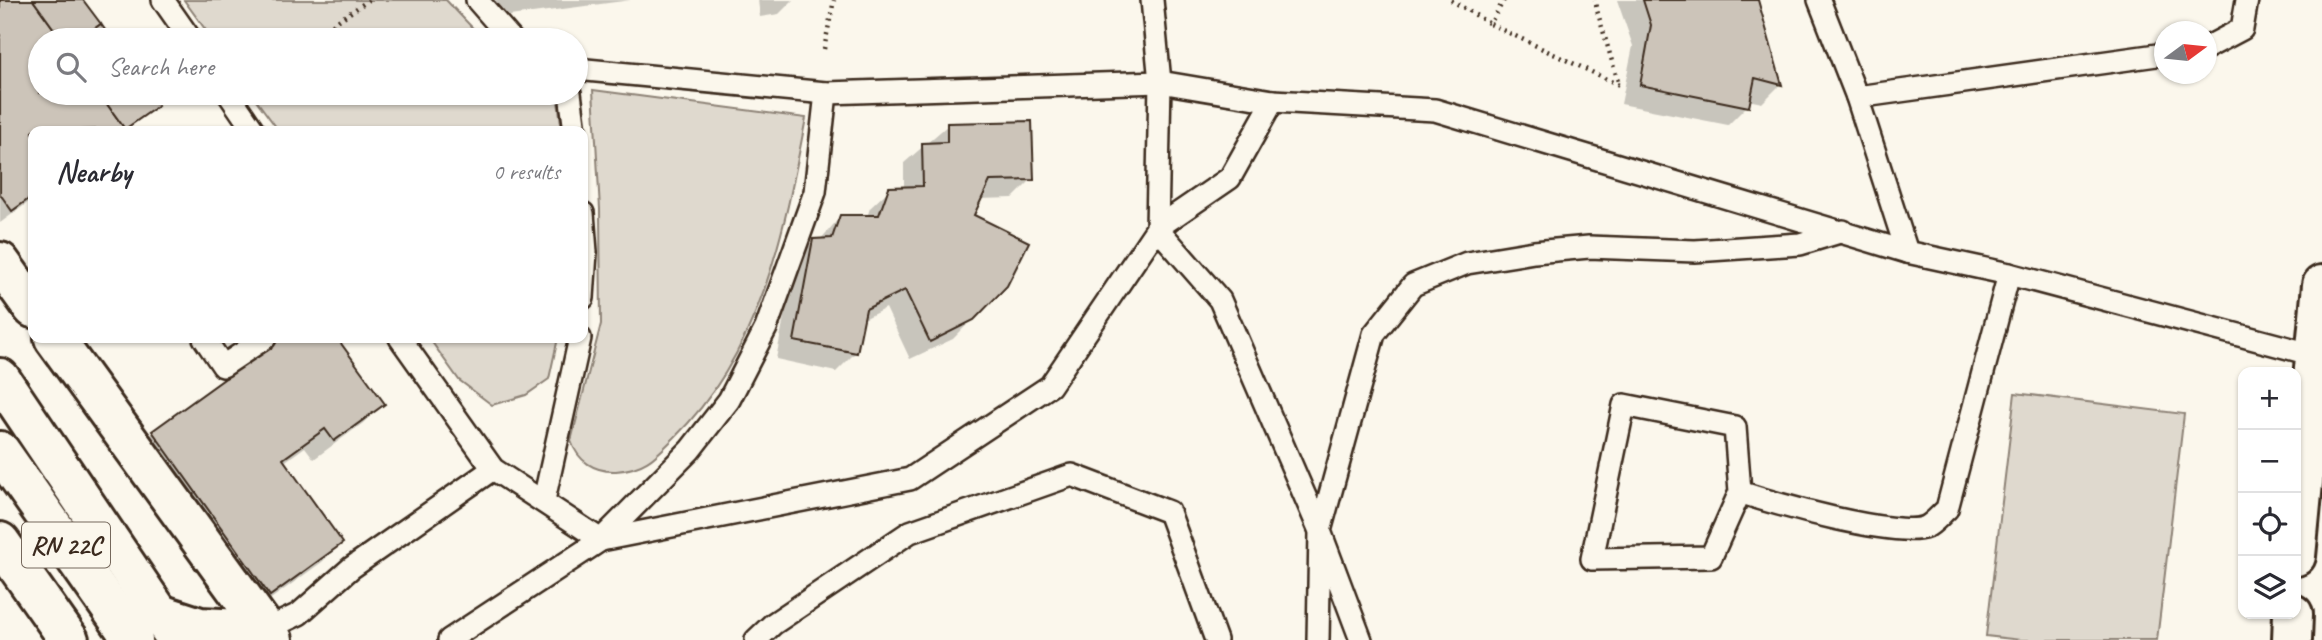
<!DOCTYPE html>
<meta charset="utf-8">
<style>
:root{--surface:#fff;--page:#f2f2f3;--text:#2b2b33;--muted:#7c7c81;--line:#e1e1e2}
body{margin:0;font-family:Caveat,sans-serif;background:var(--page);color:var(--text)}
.controls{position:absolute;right:21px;bottom:21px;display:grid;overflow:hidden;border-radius:14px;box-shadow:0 2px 5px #0004}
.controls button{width:63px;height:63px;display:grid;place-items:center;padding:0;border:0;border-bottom:2px solid var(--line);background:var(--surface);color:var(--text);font:35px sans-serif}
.compass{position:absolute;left:2154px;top:21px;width:63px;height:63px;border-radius:50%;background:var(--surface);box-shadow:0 2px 5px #0004;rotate:75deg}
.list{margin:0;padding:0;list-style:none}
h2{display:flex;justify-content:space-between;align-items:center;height:91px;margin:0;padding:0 28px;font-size:30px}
h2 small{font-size:23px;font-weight:400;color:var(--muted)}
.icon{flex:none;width:38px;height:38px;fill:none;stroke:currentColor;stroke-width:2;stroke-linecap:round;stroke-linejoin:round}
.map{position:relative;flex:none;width:2322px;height:640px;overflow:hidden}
.search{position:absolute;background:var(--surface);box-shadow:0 2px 5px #0004;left:28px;top:28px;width:560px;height:77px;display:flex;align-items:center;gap:18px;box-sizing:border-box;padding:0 24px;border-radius:38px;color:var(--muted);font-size:26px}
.panel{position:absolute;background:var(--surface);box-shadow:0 2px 5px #0004;left:28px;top:126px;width:560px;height:217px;border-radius:14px}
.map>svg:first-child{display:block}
.green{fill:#dfd9ce;stroke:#8d8276;stroke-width:2}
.shadow{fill:#0003}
.building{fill:#ccc4b9;stroke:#3b2a1e;stroke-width:2}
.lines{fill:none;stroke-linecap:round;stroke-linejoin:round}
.service-casing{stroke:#3b2a1e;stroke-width:26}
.minor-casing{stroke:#3b2a1e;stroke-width:44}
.secondary-casing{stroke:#3b2a1e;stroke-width:44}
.trunk-casing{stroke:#3b2a1e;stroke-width:44}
.path{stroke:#3b2a1e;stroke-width:4.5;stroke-dasharray:2 5;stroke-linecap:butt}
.service{stroke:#fbf7ec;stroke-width:21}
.minor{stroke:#fbf7ec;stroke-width:38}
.secondary{stroke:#fbf7ec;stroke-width:38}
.trunk{stroke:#fbf7ec;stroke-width:38}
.labels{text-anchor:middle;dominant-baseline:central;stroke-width:5;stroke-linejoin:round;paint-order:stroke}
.shield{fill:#fbf7ec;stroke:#75685c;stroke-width:2}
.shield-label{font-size:26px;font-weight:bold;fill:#3b2a1e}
</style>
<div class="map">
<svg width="2322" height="640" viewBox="0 0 2322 640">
<rect width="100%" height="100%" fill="#fbf7ec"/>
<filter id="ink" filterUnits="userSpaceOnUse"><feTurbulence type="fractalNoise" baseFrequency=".0143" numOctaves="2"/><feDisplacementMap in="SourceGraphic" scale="14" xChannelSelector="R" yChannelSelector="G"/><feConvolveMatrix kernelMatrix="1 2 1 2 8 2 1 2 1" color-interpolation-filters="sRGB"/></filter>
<g filter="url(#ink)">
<g class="green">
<path d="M184,0H446L484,40H213Z"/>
<path d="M593,90L806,118C784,232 761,353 674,438C655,457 645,469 616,471C594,472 578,461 571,441L601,324L600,209Z"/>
<path d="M251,93H557L562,131H279Z"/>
<path d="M429,338H558L549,379L526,395L492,405L459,380Z"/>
<path d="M2015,393L2184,414L2157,640H2021L1986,636Z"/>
</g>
<g class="shadow">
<path d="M0,0H80L109,40H40V93H147L156,106L124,131H33V199L0,223Z"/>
<path d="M492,0H631L494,18Z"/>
<path d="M758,0H793L779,14L760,17Z"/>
<path d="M1617,0H1756L1780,85L1762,103L1748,100L1747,106L1728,125L1621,104L1633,46Z"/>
<path d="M948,125L1032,179L1013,198L979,199L971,216L1006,285L953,339L910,359L886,308L862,320L856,352L836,372L776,359L795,260L814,241L820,240L841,216L867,217L870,208L890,189H904V163Z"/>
<path d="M284,338H335L382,404L363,423L314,459L305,447L283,463L341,543L322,562L250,614L134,452L153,433Z"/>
</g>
<g class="building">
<path d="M0,0H33L62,40H40V93H99L125,129L33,131V196L12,211L0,194Z"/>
<path d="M33,0H83L101,24L78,40H62Z"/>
<path d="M1643,0H1758L1782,85L1755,78L1749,107L1640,85L1651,25Z"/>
<path d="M101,24L112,40H78Z"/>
<path d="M99,93H149L158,106L125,129Z"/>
<path d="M1032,121L1034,180L990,181L974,215L1029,242L1007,286L974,320L930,342L905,290L866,309L857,353L794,341L813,239L832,238L840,215H879L889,187L923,186L922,143L947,142V123Z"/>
<path d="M281,338H337L385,404L334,441L325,429L283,459L343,543L270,596L152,431Z"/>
</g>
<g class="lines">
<g class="service-casing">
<g id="service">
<path d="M163,0L191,40"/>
<path d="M477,0L512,40"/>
<path d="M1819,0L1857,97"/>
<path d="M2206,48L2242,29L2247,0"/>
<path d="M576,69L826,93L1160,82L1273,101L1435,110L1907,252L2009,274L2322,357"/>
<path d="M228,93L254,131"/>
<path d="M570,93L575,131"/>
<path d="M1273,101L1230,178L1157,228L1220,300L1320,531L1318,640"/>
<path d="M583,213L586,252L583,298"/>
<path d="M1907,252L1857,97L2164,54"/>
<path d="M204,338L223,366L265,338"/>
<path d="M400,338L493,469L601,540L910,479L1050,386L1157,228L1160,82L1152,0"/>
<path d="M1740,492L1735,427L1624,405L1592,559L1711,557L1740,492C1771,503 1899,539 1926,527C1933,524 1941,514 1947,509L2009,274"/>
<path d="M544,500L580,338"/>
<path d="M265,630L299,614L351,568L493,469"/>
<path d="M449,640L601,540L690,450L729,400L766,328L815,192L826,93"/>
<path d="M756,640L773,624L910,532L1072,475L1169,512L1216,640"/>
<path d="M1361,640L1320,531L1374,334L1413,285L1467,263L1534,252L1589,247L1695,251L1800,244L1843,231"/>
</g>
</g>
<g class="minor-casing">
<g id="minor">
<path d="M2296,556L2322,285"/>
<path d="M2292,640L2293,614"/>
</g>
</g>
<g class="secondary-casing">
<g id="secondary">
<path d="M0,262L33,308"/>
<path d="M54,338L273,640"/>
</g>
</g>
<g class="trunk-casing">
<g id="trunk">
<path d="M0,378L177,640"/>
<path d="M0,451L133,640"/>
<path d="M0,542L69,640"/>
<path d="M163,615L200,627L265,630"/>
</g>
</g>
<g class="path">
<path d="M1451,0L1490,24"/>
<path d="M1504,0L1490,24L1619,85L1594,0"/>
<path d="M309,40L369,0"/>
<path d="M824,49L834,0"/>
</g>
<use href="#service" class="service"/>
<use href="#minor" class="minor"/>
<use href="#secondary" class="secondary"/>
<use href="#trunk" class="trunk"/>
</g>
</g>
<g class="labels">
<rect class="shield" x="22" y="522.5" width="88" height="45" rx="5"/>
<g class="shield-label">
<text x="66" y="545">RN 22C</text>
</g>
</g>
</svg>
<div class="controls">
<button>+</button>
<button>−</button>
<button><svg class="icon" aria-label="locate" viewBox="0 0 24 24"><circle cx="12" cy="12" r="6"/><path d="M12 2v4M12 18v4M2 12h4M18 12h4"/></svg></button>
<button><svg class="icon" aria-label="layers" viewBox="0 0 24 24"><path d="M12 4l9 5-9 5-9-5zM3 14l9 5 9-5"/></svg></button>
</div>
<svg class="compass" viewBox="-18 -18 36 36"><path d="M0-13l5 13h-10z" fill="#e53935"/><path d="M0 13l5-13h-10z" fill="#7c7c81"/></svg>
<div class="search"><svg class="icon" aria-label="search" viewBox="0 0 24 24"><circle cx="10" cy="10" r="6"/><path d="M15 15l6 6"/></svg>Search here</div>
<section class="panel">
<h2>Nearby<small>0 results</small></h2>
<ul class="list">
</ul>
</section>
</div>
